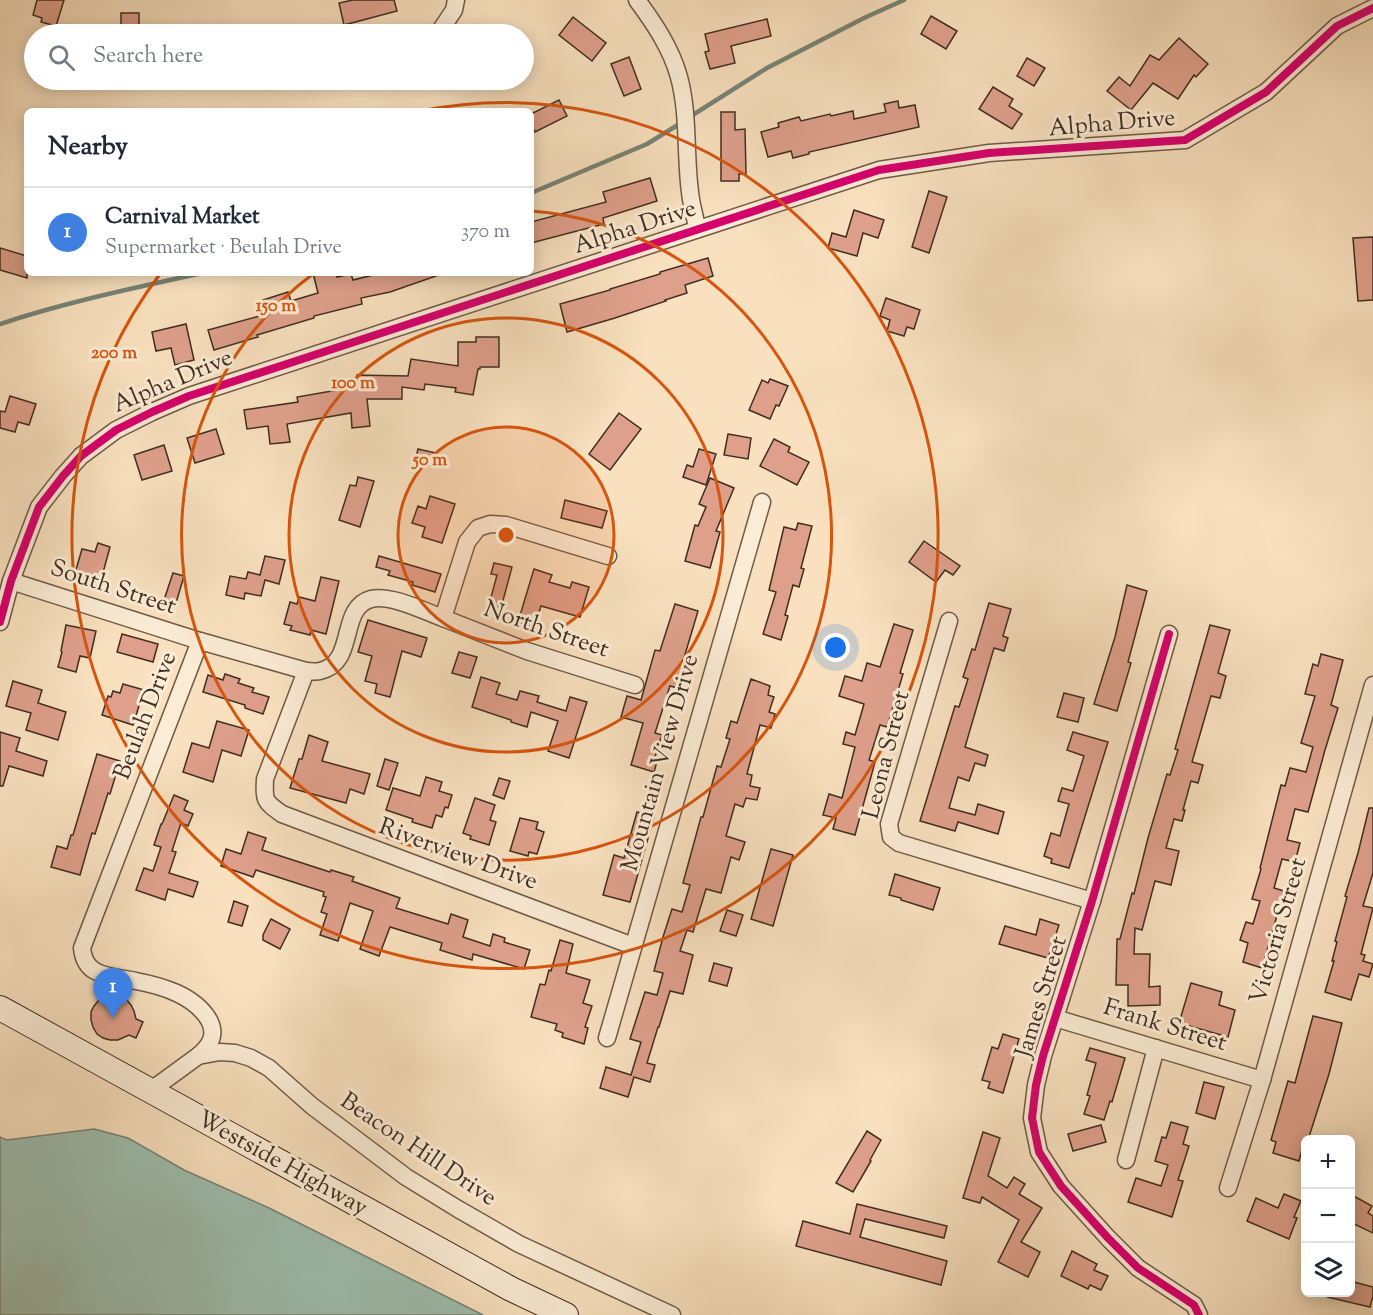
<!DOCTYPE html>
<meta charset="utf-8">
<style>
:root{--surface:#fff;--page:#f6f6f7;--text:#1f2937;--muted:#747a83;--line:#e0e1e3;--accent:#7c3aed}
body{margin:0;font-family:"Sorts Mill Goudy",serif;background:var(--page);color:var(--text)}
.controls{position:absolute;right:18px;bottom:18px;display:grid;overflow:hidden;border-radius:9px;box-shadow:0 3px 15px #0003}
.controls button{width:54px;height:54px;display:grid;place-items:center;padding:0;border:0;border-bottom:2px solid var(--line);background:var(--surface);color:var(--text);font:30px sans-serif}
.you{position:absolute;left:836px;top:648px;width:21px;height:21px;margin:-15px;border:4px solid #fff;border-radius:50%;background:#1a73e8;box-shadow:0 0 0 9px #1a73e833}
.badge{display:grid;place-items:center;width:39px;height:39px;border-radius:50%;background:var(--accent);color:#fff;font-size:20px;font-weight:700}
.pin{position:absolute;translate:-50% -50px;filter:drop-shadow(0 2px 3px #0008)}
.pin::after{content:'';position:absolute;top:32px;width:21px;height:18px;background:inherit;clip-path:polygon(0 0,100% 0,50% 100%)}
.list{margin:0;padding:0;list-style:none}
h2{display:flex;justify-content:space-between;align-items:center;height:78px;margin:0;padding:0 24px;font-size:26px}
h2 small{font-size:20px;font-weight:400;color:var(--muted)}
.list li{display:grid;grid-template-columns:39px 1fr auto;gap:18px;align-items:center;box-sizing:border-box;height:90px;padding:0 24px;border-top:2px solid var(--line)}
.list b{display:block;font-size:22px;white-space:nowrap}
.list p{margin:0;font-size:20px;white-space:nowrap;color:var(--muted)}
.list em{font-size:20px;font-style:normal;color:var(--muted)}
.icon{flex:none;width:33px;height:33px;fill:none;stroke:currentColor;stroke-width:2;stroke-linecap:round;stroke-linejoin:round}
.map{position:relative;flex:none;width:1373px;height:1315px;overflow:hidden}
.search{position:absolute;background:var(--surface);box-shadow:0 3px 15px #0003;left:24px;top:24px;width:510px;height:66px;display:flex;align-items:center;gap:15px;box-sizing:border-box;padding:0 21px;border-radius:33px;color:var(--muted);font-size:22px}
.panel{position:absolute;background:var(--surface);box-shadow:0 3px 15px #0003;left:24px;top:108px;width:510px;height:168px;border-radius:9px}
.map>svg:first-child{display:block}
.water{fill:#9ebeaf;stroke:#788476;stroke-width:1.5}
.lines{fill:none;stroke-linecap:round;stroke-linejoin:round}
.stream{stroke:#788476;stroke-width:4.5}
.building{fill:#dfa08b;stroke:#402d21;stroke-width:1.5}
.minor-casing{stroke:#6e5a48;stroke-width:19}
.secondary-casing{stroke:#402d21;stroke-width:26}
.minor{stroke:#fbecd5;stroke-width:16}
.secondary{stroke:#fbecd5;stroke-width:24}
.cycleway-casing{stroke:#fbecd5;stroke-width:11}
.cycleway{stroke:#d6006c;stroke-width:8}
.ring{fill:none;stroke:#d7550e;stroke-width:3}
.labels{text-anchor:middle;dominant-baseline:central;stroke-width:6;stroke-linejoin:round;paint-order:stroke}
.street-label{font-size:24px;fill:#402d21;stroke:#fbecd5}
.centre{fill:#d7550e;stroke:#fbecd5;stroke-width:3}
.ring-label{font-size:18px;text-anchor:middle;font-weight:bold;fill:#d7550e;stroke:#fbecd5;stroke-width:6;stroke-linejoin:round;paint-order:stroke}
</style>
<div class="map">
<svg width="1373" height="1315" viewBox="0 0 1373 1315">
<rect width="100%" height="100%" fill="#f9e1bf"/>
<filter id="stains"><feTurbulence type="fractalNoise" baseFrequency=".00333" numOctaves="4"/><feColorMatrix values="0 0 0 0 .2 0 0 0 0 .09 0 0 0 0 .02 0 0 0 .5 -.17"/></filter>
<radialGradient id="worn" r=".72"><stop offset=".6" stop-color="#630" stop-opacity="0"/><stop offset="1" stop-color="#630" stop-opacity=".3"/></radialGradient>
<path class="water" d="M94,1129L128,1138L184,1170L269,1208L483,1315H0V1137L7,1140Z"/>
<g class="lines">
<g class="stream">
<path d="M688,118L767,68L864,18L904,0"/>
<path d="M531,193L647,144L681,123"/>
<path d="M0,324C66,302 134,288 202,273"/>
</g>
</g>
<g class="building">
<path d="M37,0H64L56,26L41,22L42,18L33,15Z"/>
<path d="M353,0H394L397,11L344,25L339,3Z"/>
<rect x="121" y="13" width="18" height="14"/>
<path d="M931,16L957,31L946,49L921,34Z"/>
<path d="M573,17L606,43L592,61L559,35Z"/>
<path d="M767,19L771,36L731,46L735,63L710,69L705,52L709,51L705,34Z"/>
<path d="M1179,38L1208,64L1196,77L1194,75L1178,99L1153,83L1131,110L1107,91L1119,77L1130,86L1150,55L1159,60Z"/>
<path d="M629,57L641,89L624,96L611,64Z"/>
<path d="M1027,58L1045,68L1034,86L1017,76Z"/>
<path d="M993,87L1013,99L1009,106L1022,114L1012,129L979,109Z"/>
<path d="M559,100L567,116L535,132L531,124V114Z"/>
<path d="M898,101L899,108L915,105L919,127L809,152V154L793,158L791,151L768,157L761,132L779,127L778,123L799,117L801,121L830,114L831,116L853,111L854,119L886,112L884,104Z"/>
<path d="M721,112H735V130L745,129L746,174H739V181H721Z"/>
<path d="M650,178L657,201L603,218L604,224L531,243V222L606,202L603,192Z"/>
<path d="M929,191L947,197L929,253L912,247Z"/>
<path d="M854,210L884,220L878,238L863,233L857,256L828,248L832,233L846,237Z"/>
<path d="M1373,237V300L1358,301L1353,238Z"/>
<path d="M0,248L27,256V278L0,270Z"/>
<path d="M708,258L713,276L685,285L687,293L665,300L666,301L615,318L567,332L560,304L610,290V289L660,274V272Z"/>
<path d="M313,273H336L337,277L351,274L353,280L381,273H439V275L390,292L361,298L362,304L314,316V318L257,335L258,337L214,350L208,330L267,314L263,300L288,292L291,301L318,293Z"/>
<path d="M886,298L920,310L914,329L907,327L904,336L887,331L890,320L880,316Z"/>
<path d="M186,324L194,360L175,365L171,348L156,351L152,332Z"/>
<path d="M476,337H499V367H480V369H478L473,395L455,392L456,388L425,384L424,390L402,387V399H367L370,426L352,428L351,413L287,424L290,442L270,444L268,426L247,429L244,410L298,402L297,397L349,388L350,379L357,380V375L408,376L411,359L458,366V342H476Z"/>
<path d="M770,379L788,386L779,406L776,405L770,419L749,410L762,380L768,383Z"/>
<path d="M10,396L36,404L29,425L18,422L15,432L0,428V411L5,412Z"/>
<path d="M619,413L641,429L610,470L589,454Z"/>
<path d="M216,429L224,454L195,463L187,438Z"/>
<path d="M728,434L751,438L748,459L724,455Z"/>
<path d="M774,439L790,447L788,452L809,462L797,485L760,466Z"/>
<path d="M164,445L172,471L142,480L134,455Z"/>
<path d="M418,449L436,453L433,466L415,463Z"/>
<path d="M699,449L716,454L706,485L683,477L687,465L693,467Z"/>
<path d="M358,477L374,481L360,527L339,520L350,485L356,486Z"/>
<path d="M710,478L734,488L716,531L720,532L710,568L685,561L695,525L698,526L706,507L699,504Z"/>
<path d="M430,496L455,504L442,543L422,537L425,527L412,523L418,506L426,509Z"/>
<path d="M565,500L607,511L602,528L561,518Z"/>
<path d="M798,523L812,526L801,568L804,569L799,587L793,585L785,615L788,616L781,640L763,634L776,592L769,590L784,527L796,530Z"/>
<path d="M924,541L960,566L953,575L945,570L936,582L909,562Z"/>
<path d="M98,543L110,547L101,580L75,573L82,549L95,552Z"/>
<path d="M265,556L285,560L279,584L265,580L261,596L245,593L244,599L226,595L230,576L246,579L248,572L260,575Z"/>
<path d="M379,556L441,574L435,592L412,585L413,582L388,575L390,571L376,567Z"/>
<path d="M494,563L512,567L501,608L489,605L497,575L491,574Z"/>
<path d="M534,569L552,575L549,582L570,588L572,582L589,587L580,617L541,606L534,627L518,622Z"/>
<path d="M173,573L184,576L176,603L164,600Z"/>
<path d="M321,577L339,581L326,634L311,630L310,635L290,630L292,626L284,624L290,602L297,604L299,597L315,601Z"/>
<path d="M1127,585L1147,591L1128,662L1131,663L1117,711L1094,704L1115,637Z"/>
<path d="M989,603L1011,609L1003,636L1008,638L1004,651L994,648L965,747L988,755L985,766L975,763L969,781L958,777L949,808L975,815L978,804L1004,812L998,834L958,822L955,831L920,821L955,706L959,707L968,679L963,677L972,649L975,650Z"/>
<path d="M675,604L698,611L684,658H686L678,688L670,686L655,733L662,735L655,757L658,758L654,772L631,765L643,723L621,717L627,696L641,700L655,650L660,651Z"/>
<path d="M368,620L427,638L421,657L402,651L390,697L375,693L377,684L365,681L372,656L358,652Z"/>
<path d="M894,624L913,630L900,673L903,674L887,727L880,725L869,760L875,762L855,835L833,829L836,818L823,815L829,794L842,798L855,747L843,744L846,732L855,735L864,704L839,696L845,676L862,681L867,663L880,667Z"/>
<path d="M66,625L96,631L90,658L80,656L76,672L58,667L62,652L61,651Z"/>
<path d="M1210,625L1230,630L1218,673L1226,676L1220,698L1211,696L1192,762L1203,765L1198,783L1191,781L1183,810H1185L1182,821L1174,819L1166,848L1179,851L1171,885L1155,881L1142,930L1135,928L1134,954H1150L1149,987L1160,986V1005L1128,1006V985H1116L1117,939H1120L1132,893L1134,894L1148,838L1167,774L1170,775L1178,750L1175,749Z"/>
<path d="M122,634L158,644L153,662L117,652Z"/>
<path d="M459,652L477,657L470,678L452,673Z"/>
<path d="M1321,654L1343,660L1331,705L1338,708L1325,750L1308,812L1295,809L1287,840L1300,843L1295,862L1282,859L1274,888L1284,891L1262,968L1243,962L1248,943L1240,940L1246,922L1253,924L1260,901L1252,899L1261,869L1260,868L1281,785L1285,786L1290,768L1306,772L1313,747L1301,743L1315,696L1305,694L1313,664L1318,666Z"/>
<path d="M225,674L240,679L238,683L254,688L252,692L269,697L263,714L245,708V705L203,692L208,675L223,680Z"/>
<path d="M481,677L500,683L496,694L517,700L520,691L539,696L537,702L566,711L570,697L587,702L569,758L548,751L558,721L531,712L527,727L511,722V720L472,707Z"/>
<path d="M751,679L770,686L768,695L774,697L769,712L775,714L771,728L760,725L747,774L752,775L750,786L760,788L757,800L746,798L743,807L735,804L726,836L745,842L739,860L731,857L721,893L706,889L693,932L687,930L680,951L693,955L683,994L670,991L659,1027H658L647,1063L655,1065L650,1082L634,1077L628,1097L600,1088L606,1067L631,1075L641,1042L630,1039L645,992L657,995L663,973L654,971L663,937L672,909L682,912L690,885L683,883L701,817H703L717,766L721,767L730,739L726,738L731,721L737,723Z"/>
<path d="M13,681L42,690L38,703L66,712L58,740L26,730L31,713L6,706Z"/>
<path d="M123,684L144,690L133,725L102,715L108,696L111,697L113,691L120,693Z"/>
<path d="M1064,693L1084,698L1078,722L1057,717Z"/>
<path d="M217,721L249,730L241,756L222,750L213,782L183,772L192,743L209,748Z"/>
<path d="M0,732L20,738L16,751L47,761L43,776L9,766L3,786H0Z"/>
<path d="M1073,732L1108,742L1069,868L1051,863L1052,859L1044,856L1051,833L1060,836L1069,804L1058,801L1062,788L1073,791L1084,756L1067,750Z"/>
<path d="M309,735L328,742L322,761L370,774L364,794L350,789L346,803L290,788L299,759H302Z"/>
<path d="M97,754L120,761L110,794L108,793L95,834L92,833L80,875L51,867L57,846L67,849L71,835H73Z"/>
<path d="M385,759L398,763L389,790L377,786Z"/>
<path d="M426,777L442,782L439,791L452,795L448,808L445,807L442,817L436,815L432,828L412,822L413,819L386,810L393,788L420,796Z"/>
<path d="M499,778L510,781L504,799L493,795Z"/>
<path d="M174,795L188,801L184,810L193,814L188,826L181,823L172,851L176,852L169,873L198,882L193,897L168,889L165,900L136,890L144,868L153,871L161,847L154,845L161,824H162Z"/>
<path d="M475,798L495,805L490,820L496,822L489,845L470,839L471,836L463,833Z"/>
<path d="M1369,808H1373V873L1363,906L1373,908L1361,954L1365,955L1363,961L1373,964L1369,977L1359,974L1351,1000L1325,992L1334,961H1332L1337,942L1335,941L1347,897L1345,896L1358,853Z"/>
<path d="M637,812L654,817L630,902L603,895L614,855L624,858Z"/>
<path d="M520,818L538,822L536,829L544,832L537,854L529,852L528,856L510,851Z"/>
<path d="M248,832L266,838L262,850L330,872L331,870L354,877L352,881L400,898L396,908L448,924L451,914L468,920L463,937L490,946L493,934L505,938L504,942L530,950L524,969L473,954L472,960L440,950L442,943L390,927L379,956L360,949L373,911L350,903L338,941L320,935L327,914L321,912L326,897L323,896L324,892L256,870L253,877L221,866L226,849L241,854Z"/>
<path d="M771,849L793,855L773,926L751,919Z"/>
<path d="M895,874L940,888L933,910L901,900V898L889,895Z"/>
<path d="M234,901L248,906L242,926L228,922Z"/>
<path d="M727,910L743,915L736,936L720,931Z"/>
<path d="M271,919L290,929L280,949L263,940V935Z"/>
<path d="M1040,919L1059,925L1048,958L999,944L1005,926L1036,935Z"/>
<path d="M560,940L573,944L566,973L590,980L583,1003L592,1006L585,1027L588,1028L584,1044L562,1037L563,1033L555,1030L557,1024L531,1017L540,984L545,985L549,970L551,971Z"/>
<path d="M714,963L732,968L727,986L709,981Z"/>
<path d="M1191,983L1222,992L1219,1005L1235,1010L1228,1037L1179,1023Z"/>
<path d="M112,996H119L126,999L131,1005L134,1011L136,1019L143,1022L136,1038L129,1035L118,1040H110L103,1038L97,1034L93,1027L91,1020V1012L94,1006L99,1000L105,997Z"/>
<path d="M1313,1016L1342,1023L1329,1074L1308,1140H1305V1151L1302,1150L1299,1161L1273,1153L1276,1142L1271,1140L1288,1081L1295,1083Z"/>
<path d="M1003,1034L1019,1039L1003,1093L988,1088L990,1082L982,1080L992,1047L998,1049Z"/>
<path d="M1090,1048L1125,1058L1112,1102L1110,1101L1104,1120L1084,1114L1090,1096L1087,1095L1096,1063L1086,1060Z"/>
<path d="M1204,1082L1224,1087L1215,1119L1196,1113Z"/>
<path d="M1171,1122L1188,1127L1183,1144L1189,1146L1178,1180L1183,1181L1172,1217L1128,1202L1136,1178L1161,1186L1168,1165L1155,1161L1162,1137L1166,1138Z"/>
<path d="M1101,1125L1106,1142L1073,1151L1068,1134Z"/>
<path d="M867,1131L881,1140L870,1160L871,1161L853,1192L836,1183Z"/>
<path d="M983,1132L1000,1138L988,1176L1007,1188L1014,1177L1025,1184L1019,1194L1042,1208L1021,1242L1040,1252L1028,1277L998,1262L1019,1220L982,1197L980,1203L963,1198Z"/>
<path d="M1284,1194L1301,1201L1294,1217L1297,1218L1289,1239L1247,1221L1256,1198L1278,1208Z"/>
<path d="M1350,1194L1372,1206L1368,1213L1373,1216V1233L1350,1222Z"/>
<path d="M857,1204L947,1226L944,1238L865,1219L860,1237L947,1261L941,1285L796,1246L803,1221L850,1234Z"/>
<path d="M1072,1251L1097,1264L1094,1270L1108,1276L1101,1290L1090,1285L1088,1289L1061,1276Z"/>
<path d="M1350,1281L1373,1287V1296L1370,1307L1327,1297V1293H1350Z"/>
</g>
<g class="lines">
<g class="minor-casing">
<g id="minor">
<path d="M637,0C654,23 671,48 679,77C689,114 685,154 690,192C691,204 695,216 697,228"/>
<path d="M438,34L454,10L456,0"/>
<path d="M11,581L200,641L306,671C310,671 316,672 320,671C357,663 338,608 371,599C390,594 424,611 443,618L467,542L478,528L490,524L506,525L608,556"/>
<path d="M443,618L527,651L635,685"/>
<path d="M949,621L889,824L891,837L899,843L1092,901"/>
<path d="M0,622L11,581L39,507L63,476L81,456L116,430L152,412L189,396L879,170L989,153L1185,140L1266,92L1337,26L1373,8"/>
<path d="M1169,634L1092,901L1043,1056L1036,1085L1032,1118L1039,1152L1061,1186L1108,1238L1138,1268L1194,1305L1199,1315"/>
<path d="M306,671L265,779C264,801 264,801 282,814L633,946"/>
<path d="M1055,1018L1262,1080"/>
<path d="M607,1038L762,502"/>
<path d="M198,1056C210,1046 217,1035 209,1020C194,995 162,986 136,981C123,978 108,978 95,971C86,966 83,958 82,948L200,641"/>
<path d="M150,1091L198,1056L220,1052L235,1053L251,1058L269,1068L312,1106L406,1177L458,1209L519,1244L672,1315"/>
<path d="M1126,1160L1156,1048"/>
<path d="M1228,1188L1262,1080L1373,685"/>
</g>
</g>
<g class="secondary-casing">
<path id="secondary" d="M0,1008L511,1289L566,1315"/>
</g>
<use href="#minor" class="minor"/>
<use href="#secondary" class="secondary"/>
<g class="cycleway-casing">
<g id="cycleway">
<path d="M0,622L11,581L39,507L63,476L81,456L116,430L152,412L189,396L879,170L989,153L1185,140L1266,92L1337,26L1373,8"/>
<path d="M1169,634L1092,901L1043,1056L1036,1085L1032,1118L1039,1152L1061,1186L1108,1238L1138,1268L1194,1305L1199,1315"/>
</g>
</g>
<use href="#cycleway" class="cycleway"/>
</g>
<circle cx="506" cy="535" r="108" fill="#d7550e" fill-opacity=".12"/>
<g class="ring">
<circle cx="506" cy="535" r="108"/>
<circle cx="506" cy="535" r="217"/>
<path d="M531 211A325 325 0 1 1 313 274"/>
<path d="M420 111A433 433 0 1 1 160 274"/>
</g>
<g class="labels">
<g class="street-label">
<text transform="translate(1112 124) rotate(-5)">Alpha Drive</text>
<text transform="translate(635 228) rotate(-18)">Alpha Drive</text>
<text transform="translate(173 382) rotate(-23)">Alpha Drive</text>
<text transform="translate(113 588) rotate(18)">South Street</text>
<text transform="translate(546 630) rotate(19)">North Street</text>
<text transform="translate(146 716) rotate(-69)">Beulah Drive</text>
<text transform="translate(887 755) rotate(-76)">Leona Street</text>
<text transform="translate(661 763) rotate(-74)">Mountain View Drive</text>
<text transform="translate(458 855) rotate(20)">Riverview Drive</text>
<text transform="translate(1279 931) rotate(-74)">Victoria Street</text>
<text transform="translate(1042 997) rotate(-73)">James Street</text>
<text transform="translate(1165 1026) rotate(17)">Frank Street</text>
<text transform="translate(418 1150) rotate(34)">Beacon Hill Drive</text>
<text transform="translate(282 1164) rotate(29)">Westside Highway</text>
</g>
</g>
<circle cx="506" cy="535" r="9" class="centre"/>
<g class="ring-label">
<text x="276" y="311">150 m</text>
<text x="114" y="358">200 m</text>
<text x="353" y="388">100 m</text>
<text x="430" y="465">50 m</text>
</g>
<rect width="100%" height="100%" filter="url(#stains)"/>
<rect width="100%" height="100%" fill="url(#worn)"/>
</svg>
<div class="controls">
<button>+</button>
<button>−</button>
<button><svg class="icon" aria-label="layers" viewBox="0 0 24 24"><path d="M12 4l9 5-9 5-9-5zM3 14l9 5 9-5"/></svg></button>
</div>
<div class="you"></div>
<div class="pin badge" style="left:113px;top:1018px;background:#3f7fe0">1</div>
<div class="search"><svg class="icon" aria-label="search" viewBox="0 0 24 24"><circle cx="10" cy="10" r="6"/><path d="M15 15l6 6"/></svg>Search here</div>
<section class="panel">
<h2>Nearby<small></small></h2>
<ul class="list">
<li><span class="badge" style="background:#3f7fe0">1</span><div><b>Carnival Market</b><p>Supermarket · Beulah Drive</p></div><em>370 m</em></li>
</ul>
</section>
</div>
